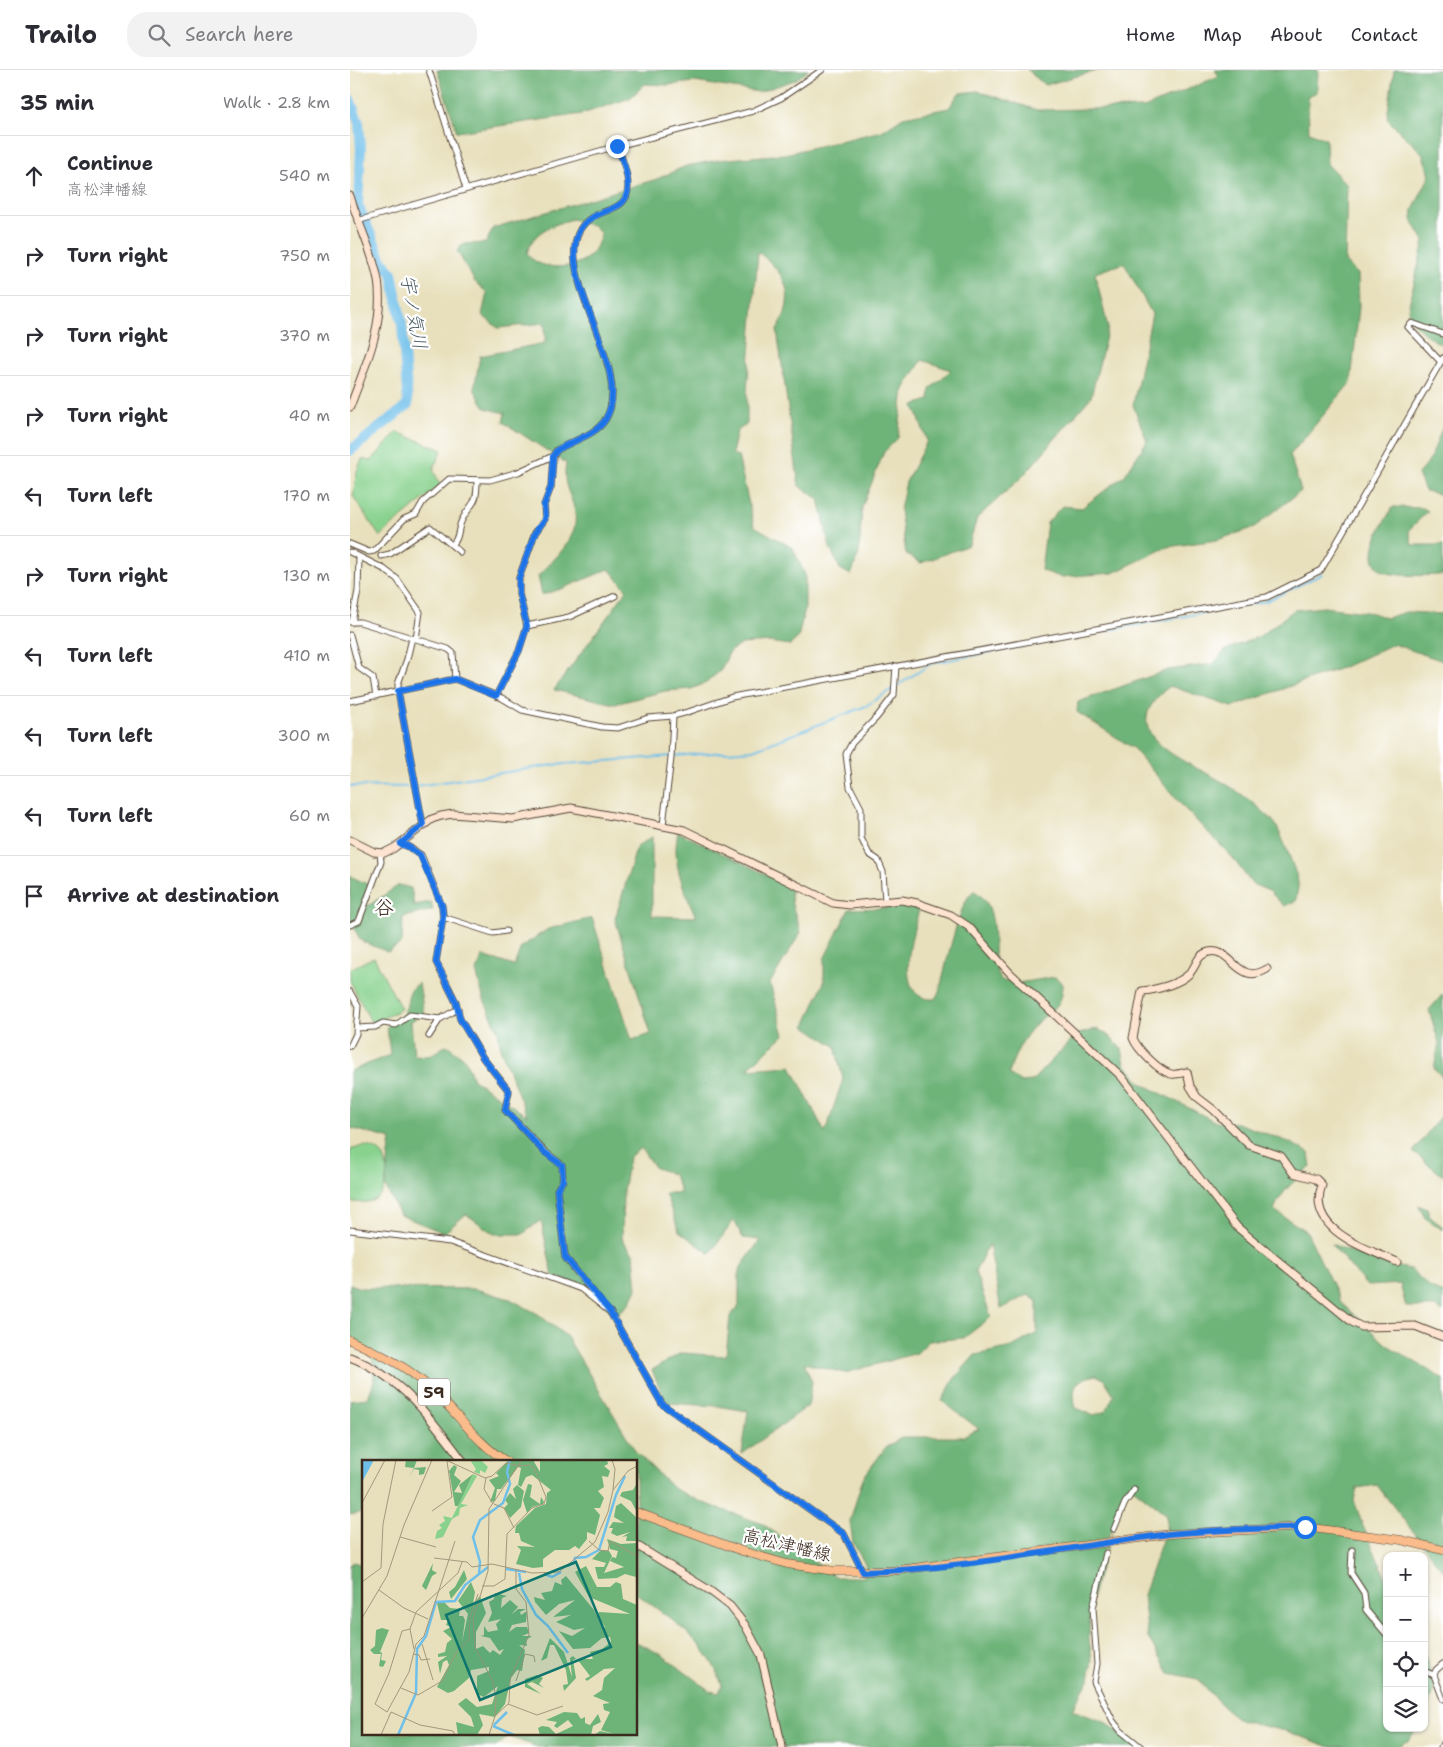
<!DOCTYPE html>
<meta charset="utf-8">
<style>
:root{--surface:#fff;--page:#f2f2f3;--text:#2b2b33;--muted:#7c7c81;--line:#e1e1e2}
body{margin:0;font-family:"Shantell Sans","Klee One",sans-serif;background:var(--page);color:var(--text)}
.controls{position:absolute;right:15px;bottom:15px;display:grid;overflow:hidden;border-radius:10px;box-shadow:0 1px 4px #0004}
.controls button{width:45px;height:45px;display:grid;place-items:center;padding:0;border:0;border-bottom:1px solid var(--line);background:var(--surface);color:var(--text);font:25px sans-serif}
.stop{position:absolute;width:15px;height:15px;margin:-11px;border:4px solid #1a73e8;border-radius:50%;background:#fff}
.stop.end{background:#1a73e8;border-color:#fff;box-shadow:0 1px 5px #0008}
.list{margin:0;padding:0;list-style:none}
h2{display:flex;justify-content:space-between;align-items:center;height:65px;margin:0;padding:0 20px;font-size:21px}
h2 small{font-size:16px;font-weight:400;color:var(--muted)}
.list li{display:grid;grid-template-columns:32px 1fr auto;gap:15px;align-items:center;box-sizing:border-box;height:80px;padding:0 20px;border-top:1px solid var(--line)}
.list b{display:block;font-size:19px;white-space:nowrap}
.list p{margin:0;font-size:16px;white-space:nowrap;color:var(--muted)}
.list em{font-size:16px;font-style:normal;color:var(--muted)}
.icon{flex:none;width:28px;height:28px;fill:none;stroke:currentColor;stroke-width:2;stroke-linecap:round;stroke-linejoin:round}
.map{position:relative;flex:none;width:1093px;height:1677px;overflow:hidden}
header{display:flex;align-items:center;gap:30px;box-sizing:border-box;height:70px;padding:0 25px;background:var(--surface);border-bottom:1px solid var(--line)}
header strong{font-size:24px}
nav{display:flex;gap:28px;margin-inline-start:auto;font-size:18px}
.search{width:350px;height:45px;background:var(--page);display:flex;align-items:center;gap:12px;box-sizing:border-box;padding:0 18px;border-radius:20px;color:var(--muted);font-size:19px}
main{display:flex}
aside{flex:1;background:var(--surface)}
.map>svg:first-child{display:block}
.green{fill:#88d28e;stroke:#627e56}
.forest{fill:#6eb479;stroke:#546f4c;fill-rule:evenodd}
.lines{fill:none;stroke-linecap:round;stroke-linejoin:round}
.stream{stroke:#6ebfea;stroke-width:2}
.river{stroke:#6ebfea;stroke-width:10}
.street-tunnel{stroke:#c5bc9c;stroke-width:5;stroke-dasharray:5 2.5;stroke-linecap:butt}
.street-casing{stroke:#554536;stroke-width:7}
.secondary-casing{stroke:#554536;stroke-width:9}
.primary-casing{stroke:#554536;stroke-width:9}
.street{stroke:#fff;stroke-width:5}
.secondary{stroke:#fde4d1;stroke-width:7}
.primary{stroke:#fabc8b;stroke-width:8}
.route{stroke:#1a73e8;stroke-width:6}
.labels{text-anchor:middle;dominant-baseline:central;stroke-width:4.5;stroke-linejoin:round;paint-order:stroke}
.shield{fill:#fff;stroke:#766a62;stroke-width:1}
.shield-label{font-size:16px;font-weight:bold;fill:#3b2a1e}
.street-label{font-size:18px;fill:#3b2a1e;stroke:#fff}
.water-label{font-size:19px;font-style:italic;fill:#4d5e65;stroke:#fff}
.quarter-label{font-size:20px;fill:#3b2a1e;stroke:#fff}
.inset-river{fill:none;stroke:#6ebfea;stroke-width:2.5}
.inset-road{fill:none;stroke:#a3977d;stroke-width:1}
.view{fill:#0f766e;fill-opacity:0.15;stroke:#0f766e;stroke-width:2.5}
.inset-edge{fill:none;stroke:#3b2a1e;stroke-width:2.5}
</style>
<header>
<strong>Trailo</strong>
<div class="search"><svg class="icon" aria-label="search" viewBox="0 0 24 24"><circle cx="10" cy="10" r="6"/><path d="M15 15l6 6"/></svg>Search here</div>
<nav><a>Home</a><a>Map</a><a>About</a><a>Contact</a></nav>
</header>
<main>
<aside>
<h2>35 min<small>Walk · 2.8 km</small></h2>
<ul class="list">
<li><svg class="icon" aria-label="ahead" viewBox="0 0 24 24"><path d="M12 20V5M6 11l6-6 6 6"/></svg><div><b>Continue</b><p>高松津幡線</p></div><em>540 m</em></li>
<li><svg class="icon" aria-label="right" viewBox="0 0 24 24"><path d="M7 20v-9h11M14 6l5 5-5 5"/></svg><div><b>Turn right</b></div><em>750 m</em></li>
<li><svg class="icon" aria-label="right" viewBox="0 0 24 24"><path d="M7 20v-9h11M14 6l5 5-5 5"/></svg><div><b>Turn right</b></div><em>370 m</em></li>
<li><svg class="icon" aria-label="right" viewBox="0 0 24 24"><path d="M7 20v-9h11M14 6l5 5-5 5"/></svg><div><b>Turn right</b></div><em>40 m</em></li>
<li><svg class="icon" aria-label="left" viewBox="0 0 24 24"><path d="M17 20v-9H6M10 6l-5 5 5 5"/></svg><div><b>Turn left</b></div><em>170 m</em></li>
<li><svg class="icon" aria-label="right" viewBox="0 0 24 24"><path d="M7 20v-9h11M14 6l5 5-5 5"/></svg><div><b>Turn right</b></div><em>130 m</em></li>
<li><svg class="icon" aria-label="left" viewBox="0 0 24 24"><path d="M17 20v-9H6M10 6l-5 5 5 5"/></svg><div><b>Turn left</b></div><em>410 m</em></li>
<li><svg class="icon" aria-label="left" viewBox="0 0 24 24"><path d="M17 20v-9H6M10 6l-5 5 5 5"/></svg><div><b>Turn left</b></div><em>300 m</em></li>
<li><svg class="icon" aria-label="left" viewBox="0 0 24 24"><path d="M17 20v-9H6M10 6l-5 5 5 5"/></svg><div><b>Turn left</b></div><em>60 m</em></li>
<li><svg class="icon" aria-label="arrive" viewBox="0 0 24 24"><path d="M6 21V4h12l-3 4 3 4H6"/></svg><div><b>Arrive at destination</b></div></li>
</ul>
</aside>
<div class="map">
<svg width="1093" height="1677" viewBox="0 0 1093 1677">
<rect width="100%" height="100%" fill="#fff"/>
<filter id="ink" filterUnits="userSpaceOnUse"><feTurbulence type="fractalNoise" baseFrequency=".02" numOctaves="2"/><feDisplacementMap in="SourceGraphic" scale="10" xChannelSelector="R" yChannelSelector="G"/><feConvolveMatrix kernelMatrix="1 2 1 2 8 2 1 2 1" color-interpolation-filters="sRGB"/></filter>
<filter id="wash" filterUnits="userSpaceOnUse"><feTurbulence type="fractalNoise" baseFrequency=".0096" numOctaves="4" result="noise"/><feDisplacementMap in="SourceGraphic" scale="20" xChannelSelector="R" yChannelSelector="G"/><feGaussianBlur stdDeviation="1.12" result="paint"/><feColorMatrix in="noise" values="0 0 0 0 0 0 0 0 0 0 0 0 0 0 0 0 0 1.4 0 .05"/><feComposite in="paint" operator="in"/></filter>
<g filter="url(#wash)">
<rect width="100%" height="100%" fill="#e8e0bc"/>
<g class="green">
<path d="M47,362L92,380L83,399L90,415C70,433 49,448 30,467L3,426L7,401L12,389L21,391Z"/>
<path d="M24,887L51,939L22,954L0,911V899Z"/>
<path d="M13,1076C19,1076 26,1078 31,1083C40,1093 38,1120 27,1128C19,1134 10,1132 0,1132V1080Z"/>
</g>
<g class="forest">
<path d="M87,0H459L445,10L409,22L345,12L316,15L295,14L280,28L232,44L107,62Z"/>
<path d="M677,0H749L695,15Z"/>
<path d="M865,0H968L967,22L958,26L959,62L976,69L977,94L997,115L995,192L1008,204L1009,237L1001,312L940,385L951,421L903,458L867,470L817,477L763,503L710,507L691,500L697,453L712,436L732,438L775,405L797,371L783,335L802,244L774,193L745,203L758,258L741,327L673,406L627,448L619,475L571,493L556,484L550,440L556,412L577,371L564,335L579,330L580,319L601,300L572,290L554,319L548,368L534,382L512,437L509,483L501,505L490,499L480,478L469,429L449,416L427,260C447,226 437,204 408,182L397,321V354L387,361L382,384L388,386L404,456L443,478L455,505V538L448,568L440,575L419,572L392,574L380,581L371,600L356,613L341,619L315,621L265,634L204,620L277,520L259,499L214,518L192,525L188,506C204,489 229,469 225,443C221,420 212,420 216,393L153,352L155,343L135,338L124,319L130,286L195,273V253L148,258L132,245L137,223L125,212L107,181L113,174L136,173L143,158L307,109L336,96L368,90L435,84L532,61L553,47L599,38L609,23L628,21L687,40L794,38L869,6ZM222,149L244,156L251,164C249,172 245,182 237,188C221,200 188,201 177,183C184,160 201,156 222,149Z"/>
<path d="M1044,0H1093V272L1091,274C1077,267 1061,255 1058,239L1074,171L1062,150L1063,140L1080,105L1072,83L1037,49Z"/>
<path d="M1093,356V425L1075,421L1068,404L1080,390Z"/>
<path d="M1043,437L1073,438L1078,441L1059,460L1062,475H1093V505C1078,505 1052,507 1038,503C1006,494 1034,452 1043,437Z"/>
<path d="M974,537L1023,543L1036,548L1056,542L1093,544V591L1043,574L994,597L882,637L820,616C756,665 840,692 876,714C892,724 911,738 924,752C928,756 948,806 948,812C949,818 946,825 946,831L934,836L919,821L902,814L882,787L835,739L783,678L727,642L728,632L818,600L863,594L876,580L910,566L944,540Z"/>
<path d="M328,762L440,816L442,835L451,862L420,913L434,965L397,999L441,996L475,1063L493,1009L485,976L455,956L474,912V889L499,839L570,837C563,861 541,932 585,929L589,922C595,902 609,829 624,821C655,837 636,885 651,910L668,913L705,907L713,914C713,939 700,939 686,954C672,969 664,985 659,1004L671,1012L682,1011L726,965L746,959L756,963L772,979L775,994L791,1013L866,1052L887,1053L939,1072L959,1083L961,1097C946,1109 931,1121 924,1140L957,1162L991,1233L1037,1275L1093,1309V1501L1027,1415L1007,1418L1004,1430L1012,1454L1037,1510V1658H1067L1059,1670L1046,1677H980L936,1661L891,1651L874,1638L848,1609L819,1603L798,1568L793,1525L816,1459L817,1445L782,1417L775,1420L770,1431L740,1533L739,1569L742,1590L739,1610L722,1640L757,1653L787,1677H182V1675L159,1667L146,1677H0V1495L4,1492L14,1496V1663H286V1572L312,1585L360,1621L369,1623L372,1615C358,1571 321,1550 286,1523V1391H14V1439L10,1443L0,1445V1330L18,1328L24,1311L23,1290L0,1268V1214L11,1218L125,1219L160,1229L188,1244L217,1267L286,1382L323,1418L351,1432L413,1454L486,1507H514L516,1496L503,1473L500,1451L513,1408L536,1377L553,1367H613L629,1359L592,1331L604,1309L625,1285L662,1277L687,1263V1231L678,1225L651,1239L639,1174L625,1202L641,1247L614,1268L579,1271L567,1283L495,1303L454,1293L462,1312L458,1336L392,1384L398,1341L367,1336L316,1333L302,1300L331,1283L376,1286L380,1246L389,1236V1200L410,1170L393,1168L384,1150L360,1184L329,1161L315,1123H331L324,1105L304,1097L291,1078L279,1087L273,1122L272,1169L284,1185L287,1219L279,1234L266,1245L228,1214L203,1207L191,1150L173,1164H144L116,1144L94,1163L50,1145L35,1116L41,1069L0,1058V1001L40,985L37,956C41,953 49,949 53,944C61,933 54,920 69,913L74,944L61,951L64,985L79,986L97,975L115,989L123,1009L177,1046L151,981L148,961L133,927L126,901L133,886L164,896L171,877L198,859L242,848L282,970L301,964L265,849L287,776L302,767V846L346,847C334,819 321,793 328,762ZM746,1305L754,1309L764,1325L756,1341L744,1345L726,1338C721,1318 725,1309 746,1305Z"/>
<path d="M0,806L19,815L13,832L18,836L49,815L61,818L64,835L81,832L83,840L53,847L52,873L38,882L11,871L4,858L0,856Z"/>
<path d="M1093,924V1008L1084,998L1089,973L1079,940Z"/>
<path d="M1093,1038V1106L1063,1082L1091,1045Z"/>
<path d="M1068,1135L1077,1139L1080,1147L1093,1157V1160L1075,1148Z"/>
<path d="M981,1174L1030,1193L1060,1199L1081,1218L1093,1223V1242L1086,1237H1056L1050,1214L1017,1216Z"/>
<path d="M1074,1583L1085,1616L1074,1646Z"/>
</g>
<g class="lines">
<path class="stream" d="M0,716L60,717L203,695L403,680L516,636L582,593L916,531L972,504"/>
<path class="river" d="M0,29L9,53L11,79L8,135L32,190L42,203L52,255L58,335L0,381"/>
</g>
</g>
<g filter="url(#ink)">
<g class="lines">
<path class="street-tunnel" d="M756,1483L764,1459"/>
<g class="street-casing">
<g id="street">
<path d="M79,0L116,119"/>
<path d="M7,151L267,76L403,41L431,28L472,0"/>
<path d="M1091,292L1058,257L1062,253L1093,264"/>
<path d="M0,474L19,482L24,481L54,449L66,444L73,432L99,409L140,410L168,402L203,386"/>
<path d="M102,475C110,468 107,459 112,450C122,430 127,438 127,410"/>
<path d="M0,482L34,499L47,509L70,542L66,569L98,579L103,583L105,609"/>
<path d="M31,486L40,484L80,457L110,482"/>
<path d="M0,552H10L62,568L57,589L48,614V621L73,755"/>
<path d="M2,552L8,521L9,488"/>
<path d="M177,556L219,547L265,526"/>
<path d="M0,565L9,598L23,608L26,626"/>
<path d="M146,626L169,581L177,556L169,524V508L185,463L195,449L194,435L201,417L203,386L207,380C221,371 246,365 255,350C284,305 214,221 226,170C237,122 304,163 267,76"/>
<path d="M0,631L105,609L152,628L172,640L252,657L268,658L298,648L323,646L338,642L382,627L917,527L971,500L1093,288"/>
<path d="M313,755L321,688L323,646"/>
<path d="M50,774L57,776L71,785L92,836L93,847L86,892L106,932L110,949L133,988L159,1021L155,1040L194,1081L212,1095L213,1110L207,1120L215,1187L250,1231"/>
<path d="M535,831L533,802L528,790L519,784L511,768V738L500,717L496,684L502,673L527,647L544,625L546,596"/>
<path d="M93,847L143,863L156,861"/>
<path d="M0,855L9,851L31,792L30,783"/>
<path d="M0,922L8,936L6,964L0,976"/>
<path d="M7,958L25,957L33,953L46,955L60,945L90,949"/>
<path d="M79,966L90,949L108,939"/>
<path d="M0,1160L100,1172L231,1219L260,1242L312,1334L494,1464L513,1502"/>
<path d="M764,1459L775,1433L784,1420"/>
<path d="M1002,1480L1001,1503L1014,1523L1016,1540L1037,1565"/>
<path d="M756,1483L743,1538L747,1594L744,1612L763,1651L771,1661L791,1677"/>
<path d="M1074,1601L1084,1605L1093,1629"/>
<path d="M1084,1605L1086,1600L1093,1594"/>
<path d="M1091,1677L1093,1673"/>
</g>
</g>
<g class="secondary-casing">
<g id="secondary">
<path d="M0,126C8,154 23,182 28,210C35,255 15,296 0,337"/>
<path d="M0,770L24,782L34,783L44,778L82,749L91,746L103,744L163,749L221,738L334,760L483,833L500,835L552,830L567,833L601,845L619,857L659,902L771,1006L887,1157L1002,1252L1012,1257L1065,1256L1093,1267"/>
<path d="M917,899C888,917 882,877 859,882C846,885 847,896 839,904C829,914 806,920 792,921L783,968C787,979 809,1001 821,1004C825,1005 832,1003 837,1002L840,1016L847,1027L864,1040L899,1075L931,1086L943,1103L966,1109L972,1115C955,1160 1016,1178 1047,1192"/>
<path d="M0,1287C51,1307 81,1348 113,1391"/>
<path d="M286,1475L359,1520L380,1536L395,1555L411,1585L432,1677"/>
</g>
</g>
<g class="primary-casing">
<g id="primary">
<path d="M0,1270C23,1281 47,1291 67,1307C100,1331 121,1370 156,1391"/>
<path d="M286,1442L392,1481L437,1494L485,1501H541L820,1464L955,1457L1051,1470L1093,1480"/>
</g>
</g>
<use href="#street" class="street"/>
<use href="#secondary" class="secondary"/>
<use href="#primary" class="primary"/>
</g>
</g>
<g class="lines" filter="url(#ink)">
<path class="route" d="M267,76C304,163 237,122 226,170C214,221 284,305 255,350C246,365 221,371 207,380L203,386L201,417L194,435L195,449L185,463L169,508V524L177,556L169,581L146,626L105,609L48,621L73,755L50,774L57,776L70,785L92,836L93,847L86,892L106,932L110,949L133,988L159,1021L155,1040L194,1082L212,1095L213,1110L207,1120L215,1187L260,1242L312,1334L494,1464L513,1502C615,1499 717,1477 819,1464C864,1459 910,1459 955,1457"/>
</g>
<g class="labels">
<rect class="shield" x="68" y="1308.5" width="32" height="27" rx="4"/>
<g class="shield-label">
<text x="84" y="1322">59</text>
</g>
<g class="street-label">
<text transform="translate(437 1475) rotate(13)">高松津幡線</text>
</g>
<g class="water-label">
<text transform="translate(64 242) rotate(80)">宇ノ気川</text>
</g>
<g class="quarter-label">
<text x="34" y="837">谷</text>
</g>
</g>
<g transform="translate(12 1390)">
<rect width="275" height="275" fill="#e8e0bc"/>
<path d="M108,0H119L126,7L123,13L118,10V14L112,12L114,9ZM111,14L115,16L99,44L106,45L98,48L97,55L90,59L81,77L73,79L75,71L80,68L77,65L83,61L81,56L90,58Z" fill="#88d28e"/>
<path d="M44,0H55L52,8L64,7L62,14L57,15V10L52,9L47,17L52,8L43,7ZM147,0H171L178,12V0H245L246,4L242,6L248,11L246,17L240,16L242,27L236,31L242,38L238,48H232L238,55L233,75L225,72V79L217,89L213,86L207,90H193L181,99V107L171,108L154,104L159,90L155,86L173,87L159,81L157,73H153L154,66L173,48L184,44L185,33L189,30L170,15L164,17L159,27L156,25L159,8L156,7L139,29H135L133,41L128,42L133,28L127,20L137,16L134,13ZM92,5L95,7L92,15L99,21L92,32L100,33L97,25L111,14L96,46H93L87,11ZM275,23V52L269,41L258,36L260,32L271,30ZM166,24L170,25L168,37L178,44L179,37L182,42L181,44L170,47L165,53L161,40ZM155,25L162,31L161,36L159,47L148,58L142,48L146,44L143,40L148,33L154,39L151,29ZM259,43L275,58V81H264L265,76L260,77L268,72L255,76L249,73L251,68H247L251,62L262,63L252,57L254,46ZM245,79L259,84L275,83L274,117L263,114L255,118L236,119L233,107H242L244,103L230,99L239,90L247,91L250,96L242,113L262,107L248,101L250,97L254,98L256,91L248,89ZM71,103L70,110L75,113L70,116L64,130L60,126ZM224,106L235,127H248L254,122L259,124L261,139L275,145V275H232L238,271L252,274L239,270L248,252L242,250L241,244L234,245L248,243L231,236L240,230L242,218L253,208L242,209L225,221L223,219L228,216L215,199H231L228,192L240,189L249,182L248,177L240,178L228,188L211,189L197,171L210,176L223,168L212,170L194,162L209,155L191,157L213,140L197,144L184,155L173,142L172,137L183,140L179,133L190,131L193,122L200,125L199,120L204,116L232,150L241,169L243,167L235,156L237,152L268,154L227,137L213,112ZM102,110L105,119L89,139L87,132L93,127ZM109,122L113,132L111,144L118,136L124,153L114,172V189L121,186L128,193L131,190L138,195L142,189L137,191L128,178L119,176L122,175V166L126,172L136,170L134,164L139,159L126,162L130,153L127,142L132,139L133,133L145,136L140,138L139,148L148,140L156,147L149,155L156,149H164L158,152L159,155L165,151L164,162L150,165L147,172L154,167H165L167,173L160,176H170L164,180L165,186L157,185L163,190L160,211L155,210L149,218L143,244L133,257L117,254L121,265L115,275H96L94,262L112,267L109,257L96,244L104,238L115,247L130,244L136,226L122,237L115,234V216L127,211V207L109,210L107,218L92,231L86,233L75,227L87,205L85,200L81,202L78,214L76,202L85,196L76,197V194L83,192L85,183L90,179L81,171L89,167L84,165L86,160H79L75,143L81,141L88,148L98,149L97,156H101L103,160L100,182L106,154L96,141ZM20,168L27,170L18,192L20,193L19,200L24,201L21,207L17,206L19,194H12L8,190L13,186L14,170ZM188,178L202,192L210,217L208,198L211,196L214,199L211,200L214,218L202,231L201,225L206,224L204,210L192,185H188L185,198L179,201ZM175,215L181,218L177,224L182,228L170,222L165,224L179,234L163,227V219ZM202,252L215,253L219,259L223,257V263L228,265L236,254L239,262L231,266L229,275H178L176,268L180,266L187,267L194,274L211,266L206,260L195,268L192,266L195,262L184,260Z" fill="#6eb479"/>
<path d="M0,0H12L0,22Z" fill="#6ebfea"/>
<path class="inset-river" d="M205,106L212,103L213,98L224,97L237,90L254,35L263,16M144,109L164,112M117,113L118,102L111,77L118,60L141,43L148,24L145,12L148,0M157,113L160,129L174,155L186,166L206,193M182,114L190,117L199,112M132,265L145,252M131,266L152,275M36,275L54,233L55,189L64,176L74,142L93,141L103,125L126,107"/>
<path class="inset-road" d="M84,0L123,18L130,16L144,3L157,6M250,0L253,9L251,30M124,18L122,29L131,44M0,43L23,0M132,44L142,48L152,68M70,51L90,37L85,1M38,77L74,87M227,81L237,90L246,91L248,81L275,96M72,98L105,102L110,107L130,104L170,113L197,112L233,82L246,52L251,30L266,11L275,6M0,122L19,108L21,64L34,0M120,126H132L143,119L145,74L170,48L182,44L184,37L172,8L167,5L157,6M17,130L42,148L66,159M0,158L25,116L42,65L70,0M48,169L40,171L27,213L13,244L25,252L47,212L54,184L62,176L93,81M60,184L71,220M52,189L48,169L54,152L96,113L100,102M51,194L57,195L59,200L68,199M154,221L163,194L172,196L173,202M39,228L56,235L80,221L95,191L107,180L108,157L116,134M146,244L175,255L201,246M133,256L147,243L148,219L167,175L164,142L154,129V109M19,275L29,252L58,265L91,271L93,275M127,275L133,256L134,238L131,222L113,187L111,159L126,111L127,49L160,0"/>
<path class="view" d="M214,102L249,187L118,240L84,155Z"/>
<rect width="275" height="275" class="inset-edge"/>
</g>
</svg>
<div class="controls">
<button>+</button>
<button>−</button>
<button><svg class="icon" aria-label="locate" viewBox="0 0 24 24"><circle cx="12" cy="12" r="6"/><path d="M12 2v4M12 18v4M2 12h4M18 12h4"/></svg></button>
<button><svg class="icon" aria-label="layers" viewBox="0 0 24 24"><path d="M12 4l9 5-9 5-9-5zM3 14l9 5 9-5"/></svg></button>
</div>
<div class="stop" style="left:955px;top:1457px"></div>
<div class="stop end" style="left:267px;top:76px"></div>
</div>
</main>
